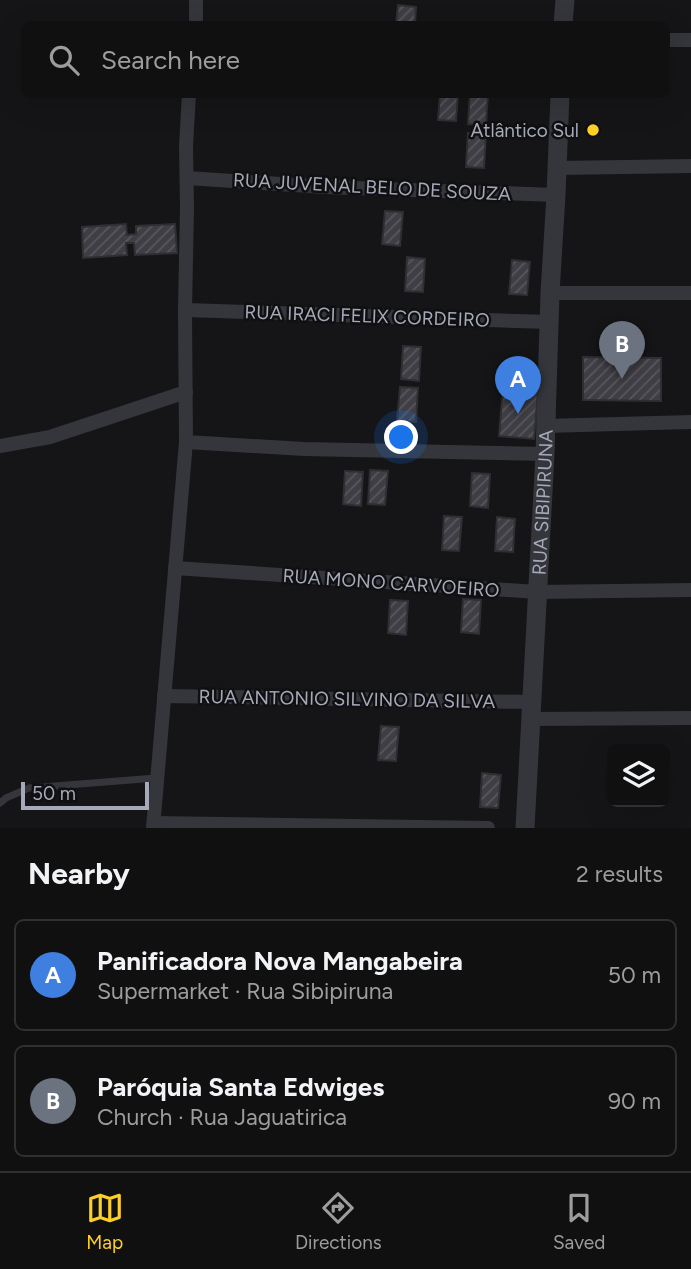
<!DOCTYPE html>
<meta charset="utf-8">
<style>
:root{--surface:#101011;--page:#1e1e1f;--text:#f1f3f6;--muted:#9c9d9f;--line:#303031;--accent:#fecf25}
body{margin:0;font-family:Figtree,sans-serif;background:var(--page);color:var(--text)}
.controls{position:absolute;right:21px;bottom:21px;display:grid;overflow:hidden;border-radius:10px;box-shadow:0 7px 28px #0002}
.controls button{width:63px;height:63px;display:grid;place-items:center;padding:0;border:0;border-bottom:2px solid var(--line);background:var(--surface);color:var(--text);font:35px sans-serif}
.scale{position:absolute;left:21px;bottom:18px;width:128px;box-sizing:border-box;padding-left:7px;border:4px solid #a5a9b8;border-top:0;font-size:19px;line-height:24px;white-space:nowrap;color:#a5a9b8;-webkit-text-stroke:5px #101012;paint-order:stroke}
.you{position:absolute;left:402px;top:438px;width:24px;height:24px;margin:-18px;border:5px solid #fff;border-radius:50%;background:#1a73e8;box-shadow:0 0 0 10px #1a73e833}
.badge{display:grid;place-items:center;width:46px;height:46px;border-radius:50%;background:var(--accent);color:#fff;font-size:23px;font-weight:700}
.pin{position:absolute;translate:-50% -58px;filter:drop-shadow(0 2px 4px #0008)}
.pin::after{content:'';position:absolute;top:37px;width:24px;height:21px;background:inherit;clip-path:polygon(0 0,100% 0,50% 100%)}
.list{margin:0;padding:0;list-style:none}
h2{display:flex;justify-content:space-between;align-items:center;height:91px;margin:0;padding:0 28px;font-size:30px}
h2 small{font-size:23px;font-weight:400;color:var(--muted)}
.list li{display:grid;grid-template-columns:46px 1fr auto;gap:21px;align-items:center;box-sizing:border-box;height:112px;margin:0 14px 14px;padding:0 14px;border:2px solid var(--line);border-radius:10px}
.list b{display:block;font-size:26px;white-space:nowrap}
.list p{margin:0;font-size:23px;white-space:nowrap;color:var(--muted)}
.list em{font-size:23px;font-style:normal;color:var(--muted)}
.icon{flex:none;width:38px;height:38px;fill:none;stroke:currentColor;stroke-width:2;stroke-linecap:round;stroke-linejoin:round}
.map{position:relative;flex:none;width:691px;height:828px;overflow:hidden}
.search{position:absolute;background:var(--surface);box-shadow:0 7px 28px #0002;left:21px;right:21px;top:21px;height:77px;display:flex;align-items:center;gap:18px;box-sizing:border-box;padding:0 24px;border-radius:10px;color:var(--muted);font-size:26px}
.sheet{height:343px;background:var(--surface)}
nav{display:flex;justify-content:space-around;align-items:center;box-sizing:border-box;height:98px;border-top:2px solid var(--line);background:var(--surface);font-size:19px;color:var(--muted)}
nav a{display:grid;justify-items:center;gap:4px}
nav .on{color:var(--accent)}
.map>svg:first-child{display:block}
.building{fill:url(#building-hatch);stroke:#2f2e33;stroke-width:2}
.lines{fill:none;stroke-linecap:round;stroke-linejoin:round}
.service{stroke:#35363c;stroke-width:7}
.minor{stroke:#35363c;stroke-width:14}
.tertiary{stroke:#35363c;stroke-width:19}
.poi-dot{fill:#fecf25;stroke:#101012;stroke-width:2.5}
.labels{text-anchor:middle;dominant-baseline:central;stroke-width:5;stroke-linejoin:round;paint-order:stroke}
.poi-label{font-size:19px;fill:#a5a9b8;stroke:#101012;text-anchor:end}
.street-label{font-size:19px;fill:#a5a9b8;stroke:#101012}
</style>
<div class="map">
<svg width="691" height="828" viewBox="0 0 691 828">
<defs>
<pattern id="building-hatch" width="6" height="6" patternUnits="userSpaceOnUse" patternTransform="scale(1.75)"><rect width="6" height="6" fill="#3e3e44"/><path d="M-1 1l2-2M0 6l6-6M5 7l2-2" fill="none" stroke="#57575d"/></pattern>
</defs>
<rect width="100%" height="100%" fill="#151517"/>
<g class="building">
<path d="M398,5L416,7L415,24H396Z"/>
<path d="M440,94H458L456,121L438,120Z"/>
<path d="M470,94H488L486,125L468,124Z"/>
<path d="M468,133L486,134L484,168L466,167Z"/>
<path d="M385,211L403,212L400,246L382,244Z"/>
<path d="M126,224L127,235L136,234V226L175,224L177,253L135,255L134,243H126L127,255L83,258L82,227Z"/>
<path d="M407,257L425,259L423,292L405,291Z"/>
<path d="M512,260L530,262L527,295L509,294Z"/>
<path d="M403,346L421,347L419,381L401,379Z"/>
<path d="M583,357L661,358V401L583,400Z"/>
<path d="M400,387L418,388L416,422L397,421Z"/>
<path d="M503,388L538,392L534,439L499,436Z"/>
<path d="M370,470L388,471L385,505L368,504Z"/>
<path d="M345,471L363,472L361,506L343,504Z"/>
<path d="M472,473L490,474L488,508L470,506Z"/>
<path d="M444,516L462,517L459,551L442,550Z"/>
<path d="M497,517L515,519L513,552L495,551Z"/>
<path d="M463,599L481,600L479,634L461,632Z"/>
<path d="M390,600L408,601L406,635L388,633Z"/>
<path d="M381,726L399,727L396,761L378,760Z"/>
<path d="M482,773L501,775L498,808L480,807Z"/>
</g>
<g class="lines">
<path class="service" d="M0,803L6,798L29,788L156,778"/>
<g class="minor">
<path d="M196,24V0"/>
<path d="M666,40H691"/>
<path d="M557,168L691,166"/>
<path d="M187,178L325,187L556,195"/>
<path d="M550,293H691"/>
<path d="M185,310L549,322"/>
<path d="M545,426L691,422"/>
<path d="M186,442L304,449L545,454"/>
<path d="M0,446L50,437L186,392"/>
<path d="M175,568L537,592L691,590"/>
<path d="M164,696L531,702"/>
<path d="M531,719L691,718"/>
<path d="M154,823L488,828"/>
<path d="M153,828L186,442L185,310L187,207L186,146L189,94"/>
</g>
<g class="tertiary">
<path d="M563,24L565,0"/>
<path id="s1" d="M525,828L545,454L550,293L556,195L560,94"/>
</g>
</g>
<circle class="poi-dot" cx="593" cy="130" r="7"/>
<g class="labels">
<g class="poi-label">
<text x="579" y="130">Atlântico Sul</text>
</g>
<g class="street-label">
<text transform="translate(372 187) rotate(3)">RUA JUVENAL BELO DE SOUZA</text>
<text transform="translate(367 316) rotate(2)">RUA IRACI FELIX CORDEIRO</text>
<text stroke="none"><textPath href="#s1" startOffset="326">RUA SIBIPIRUNA</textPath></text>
<text transform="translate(391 583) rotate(4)">RUA MONO CARVOEIRO</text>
<text transform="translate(347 699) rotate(1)">RUA ANTONIO SILVINO DA SILVA</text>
</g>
</g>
</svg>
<div class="controls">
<button><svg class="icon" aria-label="layers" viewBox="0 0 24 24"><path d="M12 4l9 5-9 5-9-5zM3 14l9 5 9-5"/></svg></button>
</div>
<div class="scale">50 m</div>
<div class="you"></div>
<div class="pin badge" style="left:518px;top:414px;background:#3f7fe0">A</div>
<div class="pin badge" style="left:622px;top:379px;background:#6b7280">B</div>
<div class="search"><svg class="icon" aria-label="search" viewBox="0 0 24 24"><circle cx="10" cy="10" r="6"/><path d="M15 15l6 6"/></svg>Search here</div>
</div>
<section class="sheet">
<h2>Nearby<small>2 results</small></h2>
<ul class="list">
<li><span class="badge" style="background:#3f7fe0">A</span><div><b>Panificadora Nova Mangabeira</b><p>Supermarket · Rua Sibipiruna</p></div><em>50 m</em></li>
<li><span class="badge" style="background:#6b7280">B</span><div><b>Paróquia Santa Edwiges</b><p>Church · Rua Jaguatirica</p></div><em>90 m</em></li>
</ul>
</section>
<nav>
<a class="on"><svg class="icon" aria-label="map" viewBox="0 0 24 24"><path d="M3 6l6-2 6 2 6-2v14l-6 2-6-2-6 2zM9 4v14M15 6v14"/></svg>Map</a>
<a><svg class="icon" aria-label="directions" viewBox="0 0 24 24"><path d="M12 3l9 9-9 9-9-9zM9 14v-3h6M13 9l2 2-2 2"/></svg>Directions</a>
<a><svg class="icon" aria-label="saved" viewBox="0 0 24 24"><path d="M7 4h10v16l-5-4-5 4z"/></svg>Saved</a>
</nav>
